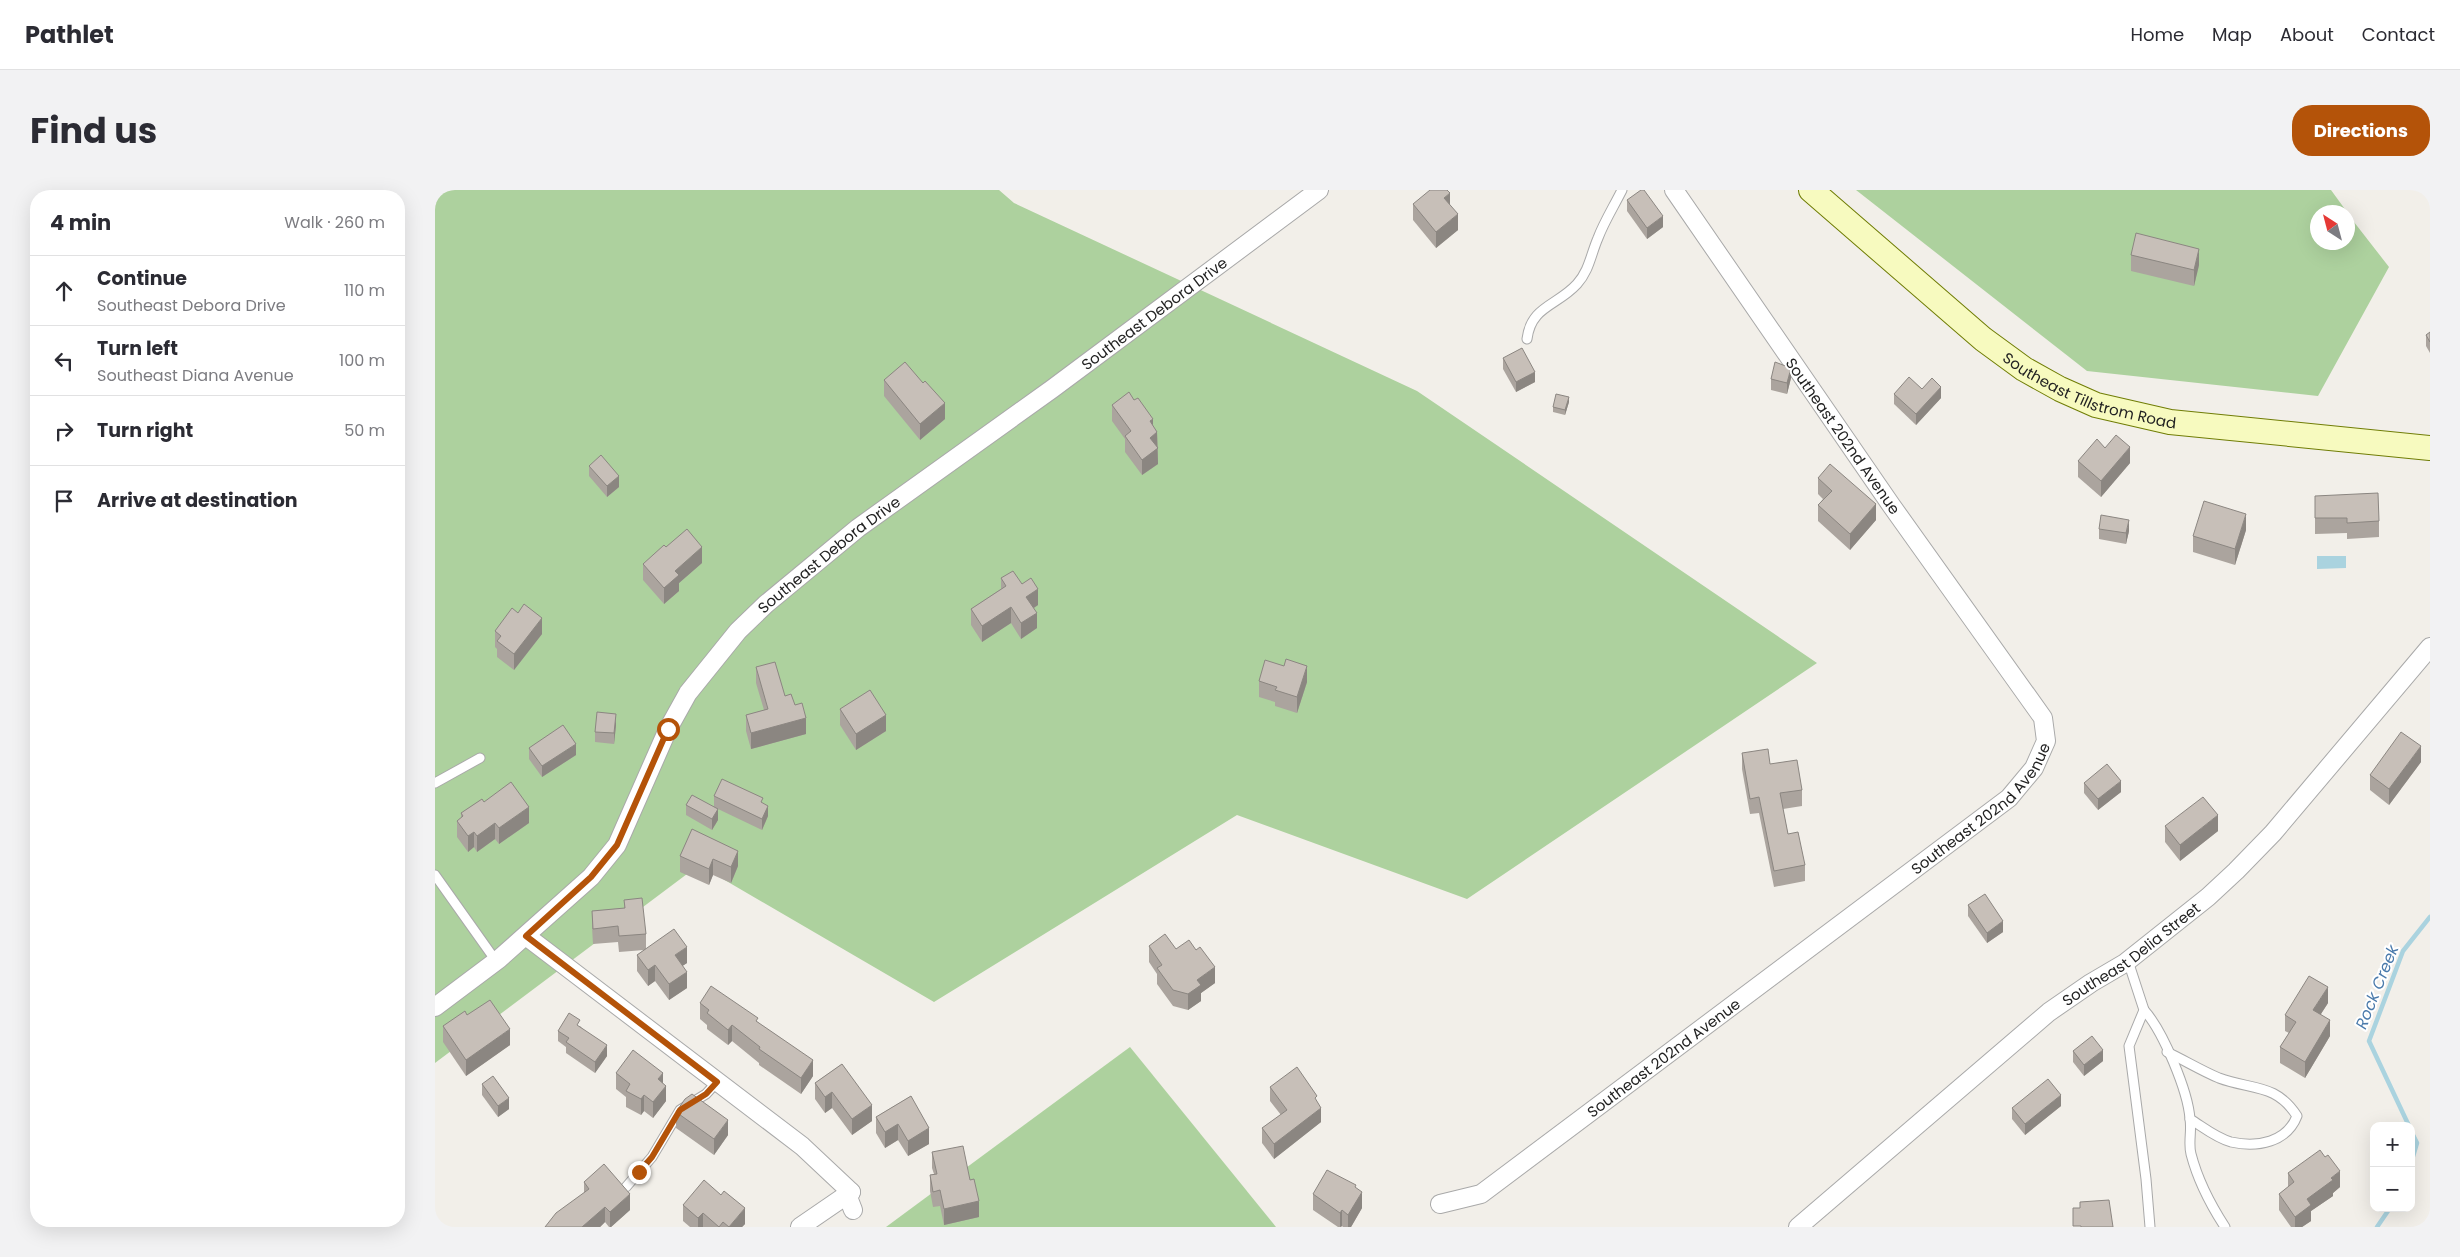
<!DOCTYPE html>
<meta charset="utf-8">
<style>
:root{--surface:#fff;--page:#f2f2f3;--text:#2b2b33;--muted:#7c7c81;--line:#e1e1e2;--accent:#b45309}
body{margin:0;font-family:Poppins,sans-serif;background:var(--page);color:var(--text)}
.controls{position:absolute;right:15px;bottom:15px;display:grid;overflow:hidden;border-radius:10px;box-shadow:0 5px 20px #0002}
.controls button{width:45px;height:45px;display:grid;place-items:center;padding:0;border:0;border-bottom:1px solid var(--line);background:var(--surface);color:var(--text);font:25px sans-serif}
.compass{position:absolute;left:1875px;top:15px;width:45px;height:45px;border-radius:50%;background:var(--surface);box-shadow:0 5px 20px #0002;rotate:324deg}
.stop{position:absolute;width:15px;height:15px;margin:-11px;border:4px solid #b45309;border-radius:50%;background:#fff}
.stop.end{background:#b45309;border-color:#fff;box-shadow:0 1px 5px #0008}
.list{margin:0;padding:0;list-style:none}
h2{display:flex;justify-content:space-between;align-items:center;height:65px;margin:0;padding:0 20px;font-size:21px}
h2 small{font-size:16px;font-weight:400;color:var(--muted)}
.list li{display:grid;grid-template-columns:32px 1fr auto;gap:15px;align-items:center;box-sizing:border-box;height:70px;padding:0 20px;border-top:1px solid var(--line)}
.list b{display:block;font-size:19px;white-space:nowrap}
.list p{margin:0;font-size:16px;white-space:nowrap;color:var(--muted)}
.list em{font-size:16px;font-style:normal;color:var(--muted)}
.icon{flex:none;width:28px;height:28px;fill:none;stroke:currentColor;stroke-width:2;stroke-linecap:round;stroke-linejoin:round}
.map{position:relative;flex:none;width:1995px;height:1037px;overflow:hidden;border-radius:20px}
header{display:flex;align-items:center;gap:30px;box-sizing:border-box;height:70px;padding:0 25px;background:var(--surface);border-bottom:1px solid var(--line)}
header strong{font-size:24px}
nav{display:flex;gap:28px;margin-inline-start:auto;font-size:18px}
.intro{display:flex;align-items:center;justify-content:space-between;box-sizing:border-box;height:120px;padding:0 30px}
h1{margin:0;font-size:35px}
.button{padding:12px 22px;border-radius:20px;background:var(--accent);color:#fff;font-size:18px;font-weight:700}
main{display:flex;gap:30px;padding:0 30px}
aside{flex:1;background:var(--surface);border-radius:20px;box-shadow:0 5px 20px #0002}
.map>svg:first-child{display:block}
.forest{fill:#add19e}
.water{fill:#aad3df}
.lines{fill:none;stroke-linecap:round;stroke-linejoin:round}
.stream{stroke:#aad3df;stroke-width:4.5}
.service-casing{stroke:#a9a9a9;stroke-width:11}
.minor-casing{stroke:#a9a9a9;stroke-width:20}
.secondary-casing{stroke:#707d05;stroke-width:26}
.service{stroke:#fff;stroke-width:9}
.minor{stroke:#fff;stroke-width:18}
.secondary{stroke:#f7fabf;stroke-width:24}
.wall{fill:#aba49e}
.shaded-wall{fill:#8b8681}
.building{fill:#c7bfb8;stroke:#8b8681}
.route{stroke:#b45309;stroke-width:6}
.labels{text-anchor:middle;dominant-baseline:central;stroke-width:4;stroke-linejoin:round;paint-order:stroke}
.street-label{font-size:15px;fill:#222;stroke:#fff}
.water-label{font-size:16px;font-style:italic;fill:#4a7aab;stroke:#fff}
</style>
<header>
<strong>Pathlet</strong>
<nav><a>Home</a><a>Map</a><a>About</a><a>Contact</a></nav>
</header>
<div class="intro"><h1>Find us</h1><a class="button">Directions</a></div>
<main>
<aside>
<h2>4 min<small>Walk · 260 m</small></h2>
<ul class="list">
<li><svg class="icon" aria-label="ahead" viewBox="0 0 24 24"><path d="M12 20V5M6 11l6-6 6 6"/></svg><div><b>Continue</b><p>Southeast Debora Drive</p></div><em>110 m</em></li>
<li><svg class="icon" aria-label="left" viewBox="0 0 24 24"><path d="M17 20v-9H6M10 6l-5 5 5 5"/></svg><div><b>Turn left</b><p>Southeast Diana Avenue</p></div><em>100 m</em></li>
<li><svg class="icon" aria-label="right" viewBox="0 0 24 24"><path d="M7 20v-9h11M14 6l5 5-5 5"/></svg><div><b>Turn right</b></div><em>50 m</em></li>
<li><svg class="icon" aria-label="arrive" viewBox="0 0 24 24"><path d="M6 21V4h12l-3 4 3 4H6"/></svg><div><b>Arrive at destination</b></div></li>
</ul>
</aside>
<div class="map">
<svg width="1995" height="1037" viewBox="0 0 1995 1037">
<rect width="100%" height="100%" fill="#f2efe9"/>
<g class="forest">
<path d="M0,0H564L579,13L982,201L1382,473L1032,709L802,625L499,812L264,675L0,873Z"/>
<path d="M1421,0H1896L1912,22H1882V52H1912V23L1954,77L1883,206L1652,181Z"/>
<path d="M695,857L841,1037H451Z"/>
</g>
<path class="water" d="M1882,366H1911V378L1882,379Z"/>
<g class="lines">
<g class="stream">
<path d="M1974,936L1934,851L1968,761L1995,727"/>
<path d="M1976,941L1982,953L1976,973"/>
<path d="M1942,1037L1955,1018"/>
</g>
<g class="service-casing">
<g id="service">
<path d="M1092,149C1096,116 1122,116 1142,94C1154,81 1156,64 1163,48C1169,32 1179,16 1187,0"/>
<path d="M0,593L45,568"/>
<path d="M0,685L61,771"/>
<path d="M1693,771L1709,820L1694,856L1711,989L1715,1037"/>
<path d="M1709,820C1728,841 1753,901 1755,929C1757,941 1753,953 1756,964C1763,991 1775,1014 1790,1037"/>
<path d="M1732,862C1749,870 1767,881 1784,888C1816,900 1841,893 1862,926C1852,952 1823,958 1796,952C1781,948 1768,937 1755,929"/>
<path d="M191,997L217,967L245,920L271,904L282,892"/>
</g>
</g>
<g class="minor-casing">
<g id="minor">
<path d="M91,746L367,956L416,1002L413,1007L418,1020"/>
<path id="s1" d="M0,817L64,769L156,687L182,655L233,539L253,503L303,441L331,414L423,338L617,199L884,0"/>
<path id="s2" d="M1005,1014L1046,1004L1574,608L1599,578L1611,551L1608,528L1456,315L1239,0"/>
<path d="M365,1037L416,1002"/>
<path id="s3" d="M1363,1037L1614,822L1656,793L1690,773L1773,707L1801,681L1838,643L1995,457"/>
</g>
</g>
<g class="secondary-casing">
<g id="secondary">
<path id="s4" d="M1376,0L1548,149L1589,179L1625,199L1661,215L1735,232L1995,258"/>
</g>
</g>
<use href="#service" class="service"/>
<use href="#minor" class="minor"/>
<use href="#secondary" class="secondary"/>
</g>
<g class="wall">
<path d="M1192,10L1228,37L1212,49L1192,21Z"/>
<path d="M978,14L1023,40L1001,58L978,30Z"/>
<path d="M1696,65L1764,75L1759,96L1696,81Z"/>
<path d="M1995,142V163L1991,156V145Z"/>
<path d="M1068,168L1100,192L1081,202L1068,179Z"/>
<path d="M1356,188L1352,204L1336,200V189Z"/>
<path d="M449,190L510,229L485,250L449,206Z"/>
<path d="M1487,199L1506,208L1481,235L1459,214V204Z"/>
<path d="M699,210L722,242L723,274L707,285L690,262V249L677,231V215Z"/>
<path d="M1134,212L1130,225L1118,222V217Z"/>
<path d="M1670,258L1695,273L1666,307L1643,287V271Z"/>
<path d="M154,276L184,297L172,307L154,286Z"/>
<path d="M1383,288L1441,330L1415,360L1383,331V315L1388,309L1383,304Z"/>
<path d="M1880,306L1944,331V347L1912,349V343L1880,344Z"/>
<path d="M1664,339L1694,341L1691,354L1664,349Z"/>
<path d="M1811,340L1800,375L1758,362V346Z"/>
<path d="M267,373L244,393V401L229,414L208,390V374Z"/>
<path d="M566,388L587,394L603,415L599,418L602,438L586,449L576,433L547,452L536,435V419L566,399Z"/>
<path d="M83,423L107,444L79,480L62,467V459L60,457V441Z"/>
<path d="M849,476L872,492L862,523L840,516V512L824,507V491Z"/>
<path d="M321,477L360,515L371,544L316,559L311,541V525L329,520L321,493Z"/>
<path d="M405,519L451,541L421,560L405,535Z"/>
<path d="M181,535L179,554L160,552V542Z"/>
<path d="M94,558L141,565L107,587L94,569Z"/>
<path d="M1307,563L1335,574L1367,600V616L1348,619L1353,644L1370,675V691L1339,697L1324,623L1315,624L1307,579Z"/>
<path d="M1986,572L1954,615L1935,600V585Z"/>
<path d="M1649,593L1686,602L1663,620L1649,603Z"/>
<path d="M279,606L328,613L333,626L327,640L283,619V630L277,640L251,625V615L279,617Z"/>
<path d="M49,612L94,633L64,654L60,649L42,662L39,657L33,662L22,647V631L26,628V623Z"/>
<path d="M1730,636L1783,641L1745,671L1730,652Z"/>
<path d="M257,639L303,676L296,693L278,685L274,695L245,682V666Z"/>
<path d="M189,710L211,744V759L252,773L247,776L252,798L234,810L220,791L213,796L202,781V765L209,760L184,762L183,752L158,754L157,737V721L189,718Z"/>
<path d="M1533,715L1568,742L1552,753L1533,726Z"/>
<path d="M714,756L741,759L780,793L766,803V811L753,820L738,816L722,794V784L714,772Z"/>
<path d="M265,813L323,832L378,886L366,904L324,875V873L297,851L293,855L272,839V835L265,829Z"/>
<path d="M1893,813L1886,824L1895,846L1870,888L1845,873V857L1854,843L1850,841V825Z"/>
<path d="M32,825L75,855L31,886L8,852V836Z"/>
<path d="M145,836L172,866L160,883L131,863V857L123,851V841Z"/>
<path d="M1638,861L1668,871L1649,886L1638,872Z"/>
<path d="M407,874L437,931L417,945L397,918L390,923L380,909V893Z"/>
<path d="M181,883L228,893L231,911L218,928L209,921L206,925L191,917V907L181,899Z"/>
<path d="M47,894L74,919L63,927L47,905Z"/>
<path d="M835,897L882,912L886,932L839,969L827,953V938L846,925L835,911Z"/>
<path d="M476,906L494,954L473,966L463,950L450,958L441,943V927Z"/>
<path d="M1626,916L1590,945L1577,929V918Z"/>
<path d="M241,922L293,945L279,965L241,938Z"/>
<path d="M497,962L535,990L544,1027L509,1035L505,1016L498,1017L495,1001V985L499,984L497,978Z"/>
<path d="M1853,983L1905,997L1898,1003V1006L1876,1021V1031L1867,1037H1856L1844,1020V1004L1853,997Z"/>
<path d="M149,992L195,1020L176,1037H174L170,1032L165,1037H110L149,1003Z"/>
<path d="M921,998L927,1018L916,1037H908L907,1036L906,1037H903L878,1020V1004Z"/>
<path d="M248,1015L310,1034L307,1037H255L248,1031Z"/>
</g>
<g class="shaded-wall">
<path d="M1015,3V19L1009,8Z"/>
<path d="M1023,24V40L1001,58V42Z"/>
<path d="M1228,26V37L1212,49V38Z"/>
<path d="M1764,59V75L1759,96V80Z"/>
<path d="M1356,178V188L1352,204V193Z"/>
<path d="M1100,182V192L1081,202V192Z"/>
<path d="M1506,197V208L1481,235V224Z"/>
<path d="M1134,207V212L1130,225V220Z"/>
<path d="M510,213V229L485,250V234Z"/>
<path d="M718,229V245L715,231Z"/>
<path d="M722,242L723,274L707,285V270L715,248Z"/>
<path d="M1695,257V273L1666,307V291Z"/>
<path d="M184,286V297L172,307V296Z"/>
<path d="M1441,314V330L1415,360V344Z"/>
<path d="M1811,324V340L1800,375V359Z"/>
<path d="M1694,330V341L1691,354V343Z"/>
<path d="M267,357V373L244,393V401L229,414V398L240,381Z"/>
<path d="M603,399V415L591,423V407Z"/>
<path d="M576,417V433L547,452V436Z"/>
<path d="M602,423V438L586,449V433Z"/>
<path d="M107,428V444L79,480V464Z"/>
<path d="M872,476V492L862,523V507Z"/>
<path d="M181,524V535L179,554V543Z"/>
<path d="M451,525V541L421,560V544Z"/>
<path d="M371,528V544L316,559V543Z"/>
<path d="M141,554V565L107,587V576Z"/>
<path d="M1986,556V572L1954,615V599Z"/>
<path d="M1686,591V602L1663,620V609Z"/>
<path d="M333,616V626L327,640V629Z"/>
<path d="M94,617V633L64,654V638Z"/>
<path d="M283,619V630L277,640V629Z"/>
<path d="M1783,625V641L1745,671V655Z"/>
<path d="M60,633V649L42,662V646Z"/>
<path d="M39,642V657L33,662V646Z"/>
<path d="M303,661V676L296,693V677Z"/>
<path d="M278,669V685L274,695V679Z"/>
<path d="M1568,731V742L1552,753V743Z"/>
<path d="M252,757V773L240,781V765Z"/>
<path d="M220,775V791L213,796V780Z"/>
<path d="M780,777V793L766,803V811L753,820V804L762,790Z"/>
<path d="M252,782V798L234,810V794Z"/>
<path d="M1893,797V813L1878,836V820Z"/>
<path d="M1895,830V846L1870,888V872Z"/>
<path d="M297,835V851L293,855V840Z"/>
<path d="M75,839V855L31,886V870Z"/>
<path d="M172,855V866L160,883V872Z"/>
<path d="M1668,860V871L1649,886V875Z"/>
<path d="M378,870V886L366,904V888Z"/>
<path d="M228,883V899L223,889Z"/>
<path d="M231,896V911L218,928V912Z"/>
<path d="M397,902V918L390,923V907Z"/>
<path d="M209,905V921L206,925V909Z"/>
<path d="M1626,905V916L1590,945V934Z"/>
<path d="M74,908V919L63,927V916Z"/>
<path d="M437,915V931L417,945V929Z"/>
<path d="M886,918V932L839,969V954Z"/>
<path d="M293,930V945L279,965V949Z"/>
<path d="M463,934V950L450,958V942Z"/>
<path d="M494,938V954L473,966V951Z"/>
<path d="M1905,981V997L1898,1003V1006L1876,1021V1031L1867,1037H1860V1027L1872,1009L1896,988Z"/>
<path d="M927,1002V1018L916,1037H913V1025Z"/>
<path d="M195,1004V1020L176,1037H175V1022Z"/>
<path d="M544,1011V1027L509,1035V1019Z"/>
<path d="M170,1017V1032L165,1037H147Z"/>
<path d="M310,1018V1034L307,1037H294Z"/>
<path d="M907,1020V1036L905,1037V1023Z"/>
<path d="M268,1023V1037H263V1028Z"/>
</g>
<g class="building">
<path d="M995,0H1012L1015,3L1009,8L1023,24L1001,42L978,14Z"/>
<path d="M1206,0H1209L1228,26L1212,38L1192,10Z"/>
<path d="M1701,43L1764,59L1759,80L1696,65Z"/>
<path d="M1995,142V152L1991,145Z"/>
<path d="M1087,158L1100,182L1081,192L1068,168Z"/>
<path d="M470,172L488,193L490,191L510,213L485,234L449,190Z"/>
<path d="M1340,172L1356,178L1352,193L1336,189Z"/>
<path d="M1474,187L1487,199L1497,188L1506,197L1481,224L1459,204Z"/>
<path d="M694,202L699,210L703,208L718,229L715,231L722,242L715,248L723,258L707,270L690,246L696,241L677,215Z"/>
<path d="M1121,204L1134,207L1130,220L1118,217Z"/>
<path d="M1681,245L1695,257L1666,291L1643,271L1662,249L1670,258Z"/>
<path d="M166,265L184,286L172,296L154,276Z"/>
<path d="M1395,274L1441,314L1415,344L1383,315L1397,301L1383,288Z"/>
<path d="M1943,303L1944,331L1912,333V328H1880V306Z"/>
<path d="M1769,311L1811,324L1800,359L1758,346Z"/>
<path d="M1666,325L1694,330L1691,343L1664,339Z"/>
<path d="M252,339L267,357L240,381L244,385L229,398L208,374L229,355L231,357Z"/>
<path d="M578,381L587,394L596,388L603,399L591,407L602,423L586,433L576,417L547,436L536,419L571,396L566,388Z"/>
<path d="M89,414L107,428L79,464L62,451L66,446L60,441L77,418L83,423Z"/>
<path d="M851,469L872,476L862,507L840,500L842,497L824,491L830,470L849,476Z"/>
<path d="M340,472L350,506L356,504L360,515L367,513L371,528L316,543L311,525L333,519L321,477Z"/>
<path d="M435,500L451,525L421,544L405,519Z"/>
<path d="M162,522L181,524L179,543L160,542Z"/>
<path d="M128,535L141,554L107,576L94,558Z"/>
<path d="M1966,542L1986,556L1954,599L1935,585Z"/>
<path d="M1333,559L1335,574L1362,570L1367,600L1345,603L1353,644L1363,642L1370,675L1339,681L1324,607L1315,609L1307,563Z"/>
<path d="M1672,574L1686,591L1663,609L1649,593Z"/>
<path d="M287,589L328,608L326,612L333,616L327,629L279,606Z"/>
<path d="M76,592L94,617L64,638L60,633L42,646L39,642L33,646L22,631L28,626L26,623L47,609L49,612Z"/>
<path d="M257,605L283,619L277,629L251,615Z"/>
<path d="M1768,607L1783,625L1745,655L1730,636Z"/>
<path d="M257,639L303,661L296,677L278,669L274,679L245,666Z"/>
<path d="M1550,704L1568,731L1552,743L1533,715Z"/>
<path d="M207,708L211,744L184,746L183,736L158,739L157,721L190,718L189,710Z"/>
<path d="M239,739L252,757L240,765L252,782L234,794L220,775L213,780L202,765Z"/>
<path d="M730,744L741,759L754,750L761,760L765,757L780,777L762,790L766,795L753,804L738,800L722,778L727,775L714,756Z"/>
<path d="M1874,786L1893,797L1878,820L1895,830L1870,872L1845,857L1861,832L1850,825Z"/>
<path d="M276,796L323,828L321,831L378,870L366,888L324,859L325,857L297,835L293,840L272,823L274,820L265,813Z"/>
<path d="M55,810L75,839L31,870L8,836L30,821L32,825Z"/>
<path d="M134,823L145,830L142,835L172,855L160,872L131,852L134,848L123,841Z"/>
<path d="M1657,846L1668,860L1649,875L1638,861Z"/>
<path d="M198,860L228,883L223,889L231,896L218,912L209,905L206,909L191,901L195,894L181,883Z"/>
<path d="M407,874L437,915L417,929L397,902L390,907L380,893Z"/>
<path d="M862,877L882,906L880,908L886,918L839,954L827,938L852,920L835,897Z"/>
<path d="M58,886L74,908L63,916L47,894Z"/>
<path d="M1613,889L1626,905L1590,934L1577,918Z"/>
<path d="M257,904L293,930L279,949L241,922L250,909Z"/>
<path d="M476,906L494,938L473,951L463,934L450,942L441,927Z"/>
<path d="M528,956L535,990L539,989L544,1011L509,1019L505,1000L498,1002L495,985L502,984L497,962Z"/>
<path d="M1885,960L1890,967L1893,965L1905,981L1896,988L1898,990L1872,1009L1876,1015L1860,1027L1844,1004L1859,992L1853,983Z"/>
<path d="M169,974L195,1004L175,1022L170,1017L147,1037H110L121,1023L154,999L149,992Z"/>
<path d="M892,980L921,995L920,997L927,1002L913,1025L907,1020L905,1023L878,1004Z"/>
<path d="M269,990L286,1005L289,1001L310,1018L294,1037L288,1032L284,1037L268,1023L263,1028L248,1015Z"/>
<path d="M1674,1010L1678,1037H1646V1036H1638V1018H1645V1012Z"/>
</g>
<g class="lines">
<path class="route" d="M204,982L217,967L245,920L271,904L282,892L91,746L156,687L182,655L233,539"/>
</g>
<g class="labels">
<g class="street-label">
<text stroke="none"><textPath href="#s1" startOffset="1016">Southeast Debora Drive</textPath></text>
<text stroke="none"><textPath href="#s4" startOffset="348">Southeast Tillstrom Road</textPath></text>
<text transform="translate(1408 246) rotate(55)">Southeast 202nd Avenue</text>
<text stroke="none"><textPath href="#s1" startOffset="611">Southeast Debora Drive</textPath></text>
<text stroke="none"><textPath href="#s2" startOffset="675">Southeast 202nd Avenue</textPath></text>
<text stroke="none"><textPath href="#s3" startOffset="431">Southeast Delia Street</textPath></text>
<text stroke="none"><textPath href="#s2" startOffset="270">Southeast 202nd Avenue</textPath></text>
</g>
<g class="water-label">
<text transform="translate(1942 797) rotate(-68)">Rock Creek</text>
</g>
</g>
</svg>
<div class="controls">
<button>+</button>
<button>−</button>
</div>
<svg class="compass" viewBox="-18 -18 36 36"><path d="M0-13l5 13h-10z" fill="#e53935"/><path d="M0 13l5-13h-10z" fill="#7c7c81"/></svg>
<div class="stop" style="left:233px;top:539px"></div>
<div class="stop end" style="left:204px;top:982px"></div>
</div>
</main>
